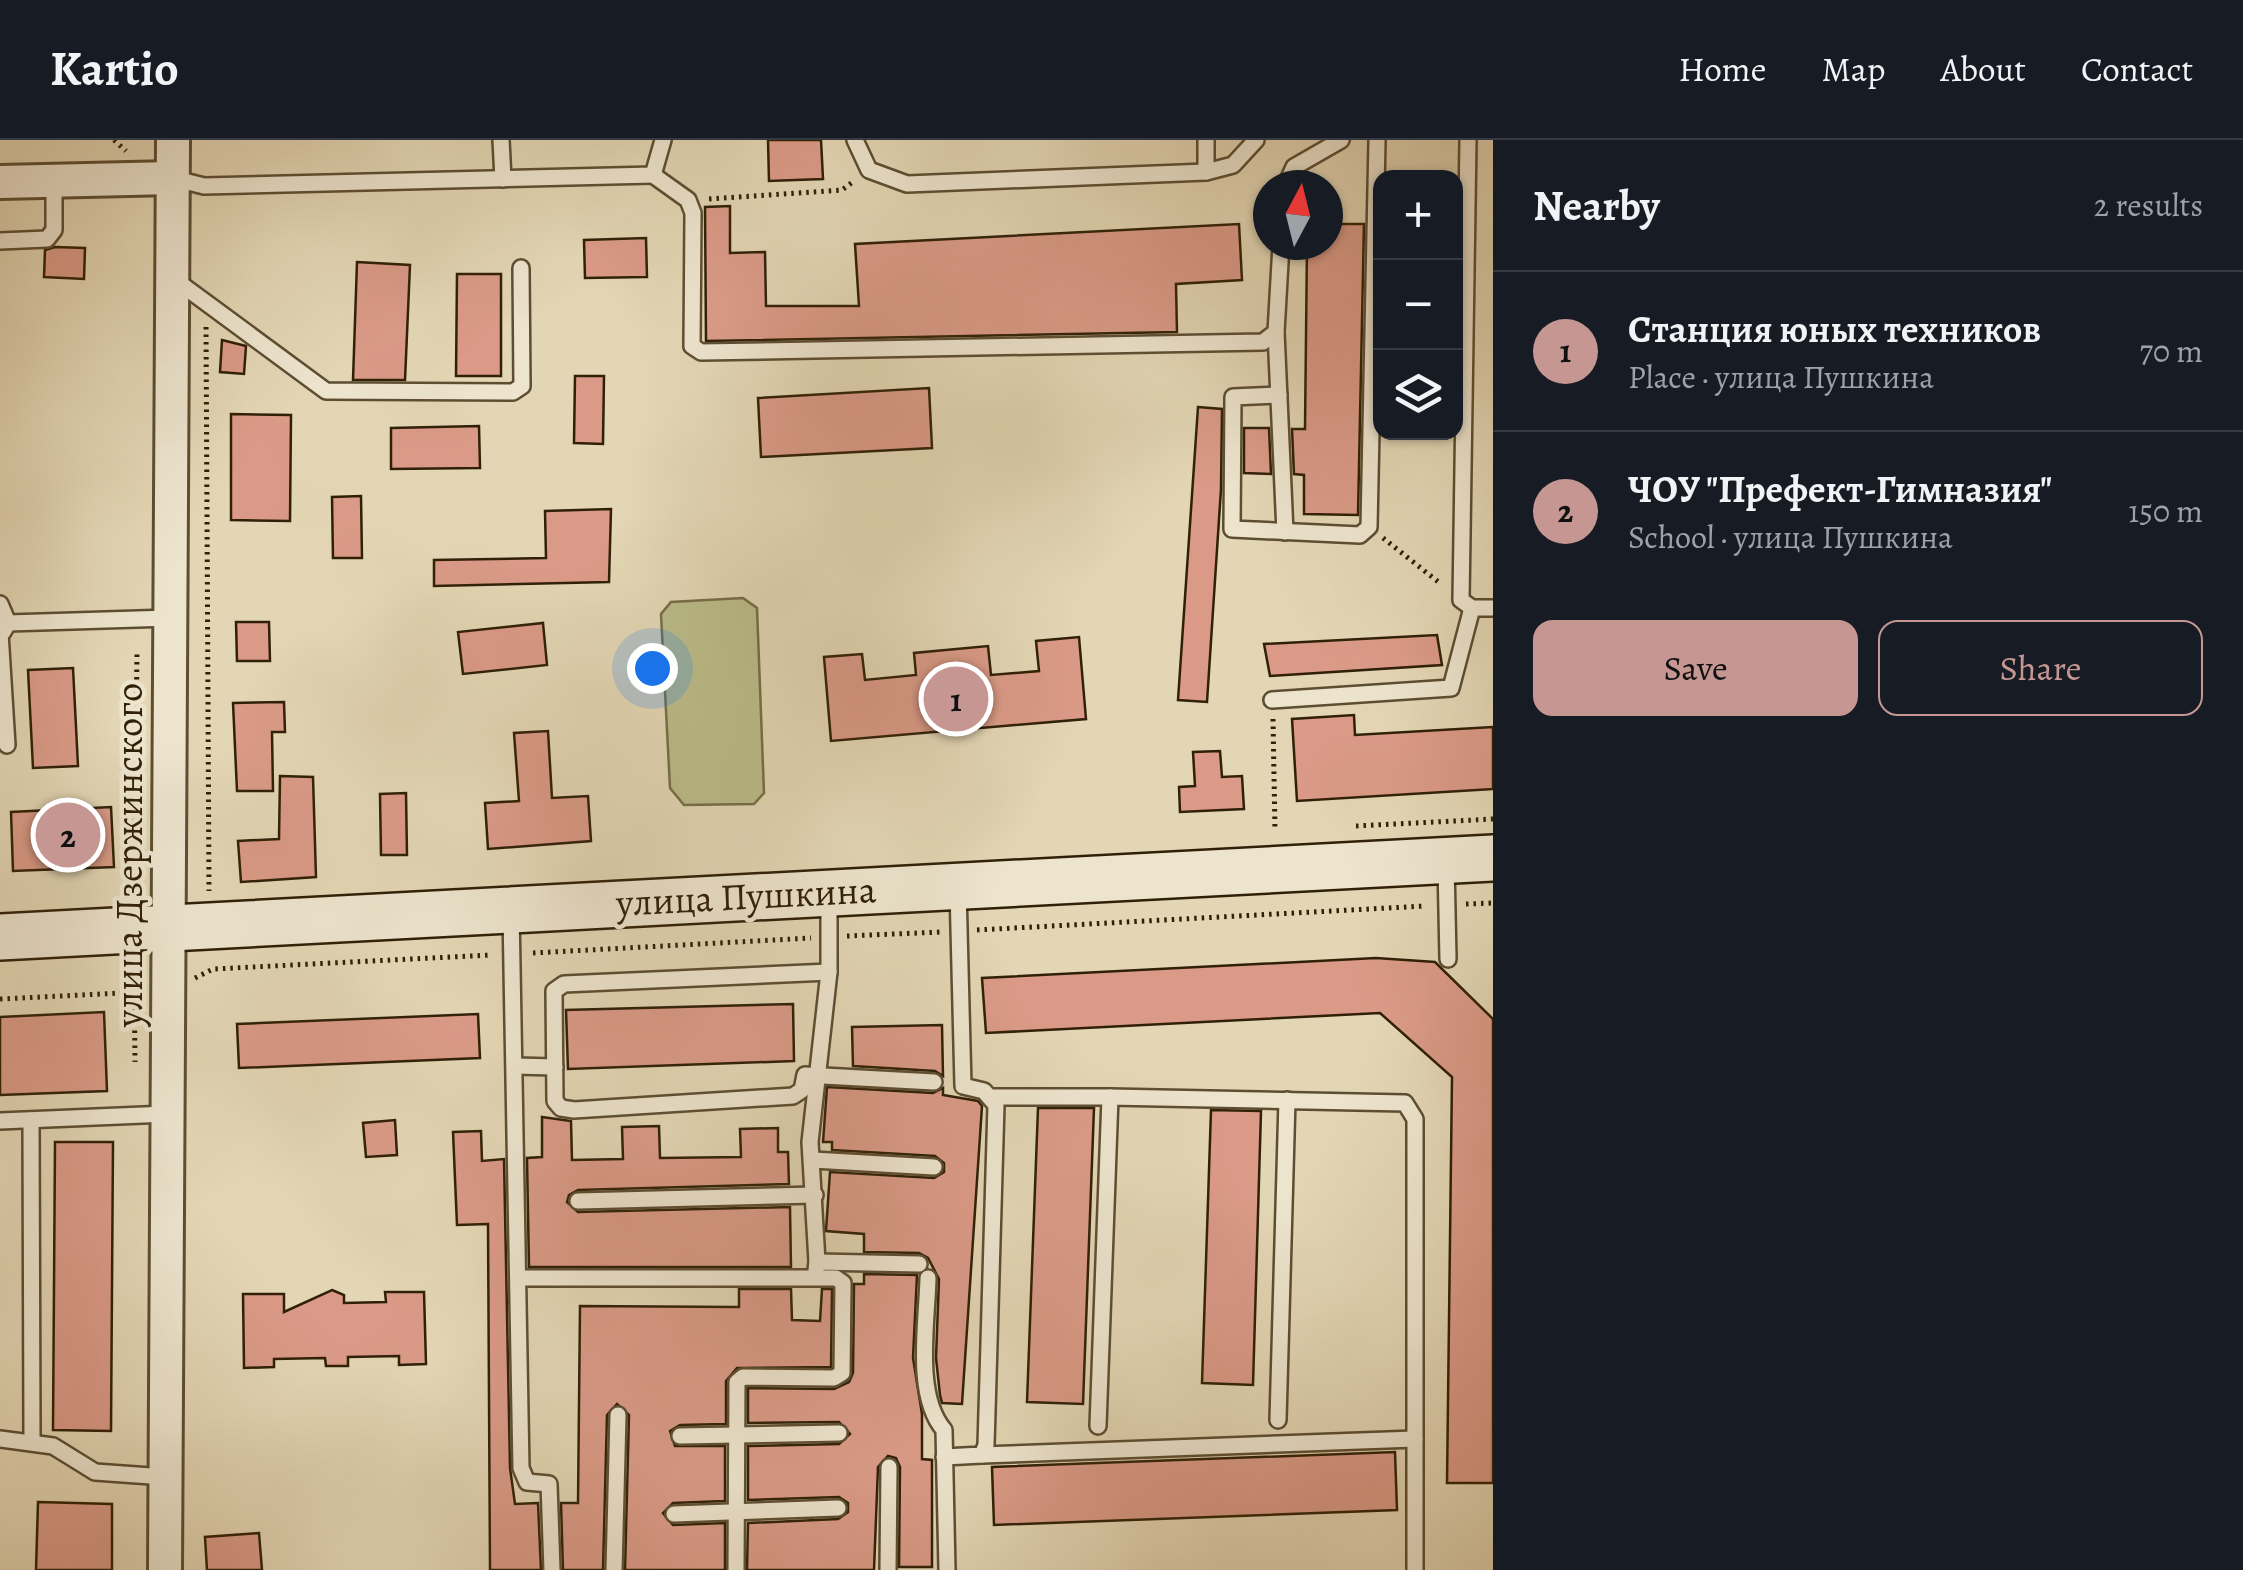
<!DOCTYPE html>
<meta charset="utf-8">
<style>
:root{--surface:#171b24;--page:#242831;--text:#f1f3f6;--muted:#9ea1a6;--line:#363941;--accent:#c59692}
body{margin:0;font-family:Alegreya,serif;background:var(--page);color:var(--text)}
.controls{position:absolute;right:30px;top:30px;display:grid;overflow:hidden;border-radius:20px;box-shadow:0 2px 8px #0004}
.controls button{width:90px;height:90px;display:grid;place-items:center;padding:0;border:0;border-bottom:2px solid var(--line);background:var(--surface);color:var(--text);font:50px sans-serif}
.compass{position:absolute;left:1253px;top:30px;width:90px;height:90px;border-radius:50%;background:var(--surface);box-shadow:0 2px 8px #0004;rotate:7deg}
.you{position:absolute;left:652px;top:528px;width:35px;height:35px;margin:-25px;border:8px solid #fff;border-radius:50%;background:#1a73e8;box-shadow:0 0 0 15px #1a73e833}
.badge{display:grid;place-items:center;width:65px;height:65px;border-radius:50%;background:var(--accent);color:#111;font-size:32px;font-weight:700}
.pin{position:absolute;translate:-50% -50%;border:5px solid #fff;box-shadow:0 2px 10px #0006}
.list{margin:0;padding:0;list-style:none}
h2{display:flex;justify-content:space-between;align-items:center;height:130px;margin:0;padding:0 40px;font-size:42px}
h2 small{font-size:32px;font-weight:400;color:var(--muted)}
.list li{display:grid;grid-template-columns:65px 1fr auto;gap:30px;align-items:center;box-sizing:border-box;height:160px;padding:0 40px;border-top:2px solid var(--line)}
.list b{display:block;font-size:38px;white-space:nowrap}
.list p{margin:0;font-size:32px;white-space:nowrap;color:var(--muted)}
.list em{font-size:32px;font-style:normal;color:var(--muted)}
.actions{display:flex;gap:20px;padding:30px 40px}
.actions a{flex:1;padding:22px 0;border:2px solid var(--accent);border-radius:20px;text-align:center;font-size:35px;color:var(--accent)}
.actions .main{background:var(--accent);color:#111}
.icon{flex:none;width:55px;height:55px;fill:none;stroke:currentColor;stroke-width:2;stroke-linecap:round;stroke-linejoin:round}
.map{position:relative;flex:none;width:1493px;height:1430px;overflow:hidden}
header{display:flex;align-items:center;gap:60px;box-sizing:border-box;height:140px;padding:0 50px;background:var(--surface);border-bottom:2px solid var(--line)}
header strong{font-size:48px}
nav{display:flex;gap:55px;margin-inline-start:auto;font-size:35px}
main{display:flex}
aside{flex:1;background:var(--surface)}
.map>svg:first-child{display:block}
.green{fill:#babc89;stroke:#756e48;stroke-width:2.5}
.building{fill:#da9a87;stroke:#302007;stroke-width:2.5}
.lines{fill:none;stroke-linecap:round;stroke-linejoin:round}
.service-casing{stroke:#5d4e32;stroke-width:20}
.minor-casing{stroke:#5d4e32;stroke-width:38}
.secondary-casing{stroke:#302007;stroke-width:50}
.path{stroke:#302007;stroke-width:5;stroke-dasharray:2.5 5;stroke-linecap:butt}
.service{stroke:#ede4ce;stroke-width:15}
.minor{stroke:#ede4ce;stroke-width:32}
.secondary{stroke:#ede4ce;stroke-width:45}
.labels{text-anchor:middle;dominant-baseline:central;stroke-width:9;stroke-linejoin:round;paint-order:stroke}
.street-label{font-size:38px;fill:#302007;stroke:#ede4ce}
</style>
<header>
<strong>Kartio</strong>
<nav><a>Home</a><a>Map</a><a>About</a><a>Contact</a></nav>
</header>
<main>
<div class="map">
<svg width="1493" height="1430" viewBox="0 0 1493 1430">
<rect width="100%" height="100%" fill="#e3d6b4"/>
<filter id="stains"><feTurbulence type="fractalNoise" baseFrequency=".002" numOctaves="4"/><feColorMatrix values="0 0 0 0 .2 0 0 0 0 .09 0 0 0 0 .02 0 0 0 .5 -.17"/></filter>
<radialGradient id="worn" r=".72"><stop offset=".6" stop-color="#630" stop-opacity="0"/><stop offset="1" stop-color="#630" stop-opacity=".3"/></radialGradient>
<path class="green" d="M743,458L757,468L764,653L754,664L684,665L670,648L661,474L671,462Z"/>
<g class="building">
<path d="M768,0H821L823,39L769,41Z"/>
<path d="M730,66V113L765,112L766,166H859L855,104L1239,84L1242,140L1176,144L1177,192L706,201L705,67Z"/>
<path d="M1328,84H1364L1358,375L1304,374V335L1294,334L1292,289H1305L1307,105H1328Z"/>
<path d="M646,98L647,137L585,138L584,100Z"/>
<path d="M55,107L85,108L84,139L44,137L45,110Z"/>
<path d="M357,122L410,125L405,240H353Z"/>
<path d="M457,134H501V236H456Z"/>
<path d="M222,200L246,206L244,234L220,232Z"/>
<path d="M575,236H604L603,304L574,303Z"/>
<path d="M929,248L932,308L761,317L758,258Z"/>
<path d="M1198,267L1222,269L1221,349L1207,562L1178,560Z"/>
<path d="M231,274L291,275L290,381L231,380Z"/>
<path d="M479,286L480,328L391,329V288Z"/>
<path d="M1244,288H1269L1271,334L1244,333Z"/>
<path d="M361,356L362,418H333L332,357Z"/>
<path d="M611,369L609,442L434,446V420L546,418L545,371Z"/>
<path d="M236,482H269L270,521H237Z"/>
<path d="M543,483L547,525L463,534L458,492Z"/>
<path d="M1437,495L1442,525L1270,536L1264,504Z"/>
<path d="M1079,497L1086,579L831,601L824,517L862,514L865,540L916,535L914,513L988,506L991,535L1039,531L1036,501Z"/>
<path d="M73,528L78,626L33,628L28,530Z"/>
<path d="M284,562L285,592H272L273,651H237L233,563Z"/>
<path d="M1354,575L1355,595L1493,587V649L1297,661L1292,579Z"/>
<path d="M548,591L552,658L588,656L591,701L488,709L485,663L519,661L514,593Z"/>
<path d="M1220,611L1222,637L1242,636L1244,669L1180,672L1179,647L1195,646L1193,612Z"/>
<path d="M280,636L313,637L316,737L241,742L238,701L279,699Z"/>
<path d="M406,653L407,715H381L380,654Z"/>
<path d="M111,667L114,727L13,731L11,672Z"/>
<path d="M1376,818L1435,822L1493,879V1343H1447L1452,937L1380,873L986,893L982,838Z"/>
<path d="M793,864L794,921L568,929L566,870Z"/>
<path d="M104,872L107,951L0,955V877Z"/>
<path d="M478,874L480,918L239,928L237,884Z"/>
<path d="M942,885L943,936L935,931L853,926L852,887Z"/>
<path d="M827,947L933,953L943,948V955L978,961L982,966L962,1264L942,1263L940,1255L936,1218L939,1139L928,1118L919,1113L864,1112V1094L826,1091L830,1032L934,1038L944,1032V1023L935,1016L832,1010V1002H823Z"/>
<path d="M1038,968H1094L1083,1264L1027,1262Z"/>
<path d="M1211,970L1261,971L1253,1245L1202,1243Z"/>
<path d="M542,977L571,981L572,1020L623,1019L622,987L659,986L660,1018L741,1017L740,989L778,988V1012H788L789,1044L578,1050L569,1055L567,1062L578,1072L790,1067L791,1127H529L527,1018L542,1017Z"/>
<path d="M395,980L397,1015L366,1017L363,983Z"/>
<path d="M481,991L482,1021L504,1019L510,1328L515,1364L538,1363L541,1430H490L488,1084L457,1085L453,992Z"/>
<path d="M55,1002H113L111,1291L53,1290Z"/>
<path d="M864,1134L917,1135L913,1218L922,1274V1319L932,1320V1427H899L900,1327L896,1318L888,1316L878,1327L874,1430H747L748,1383L838,1379L848,1372V1363L839,1357L748,1360V1306L839,1304L850,1294L839,1282L748,1283V1248L834,1249L849,1242L853,1233L854,1144H864Z"/>
<path d="M739,1149H791L792,1180L820,1181L822,1149H832L831,1227L737,1228L726,1241V1284L680,1285L670,1291L675,1306H725V1361L673,1363L663,1373L673,1385L725,1383V1430H625L629,1275L617,1264L607,1275L603,1430H563L561,1363H578L580,1166L739,1167Z"/>
<path d="M332,1150L344,1155V1163L386,1162L385,1152H424L426,1224L399,1225V1216L348,1217V1226H326L325,1218L274,1219V1227L244,1228L243,1154H284V1172Z"/>
<path d="M1395,1312L1397,1370L994,1385L992,1327Z"/>
<path d="M38,1362L112,1364V1430H36Z"/>
<path d="M259,1393L262,1430H207L205,1397Z"/>
</g>
<g class="lines">
<g class="service-casing">
<g id="service">
<path d="M501,0L503,39"/>
<path d="M855,0L869,30L907,44L1206,32L1233,25L1256,0"/>
<path d="M1206,0V32"/>
<path d="M1468,0L1461,460L1472,468H1493"/>
<path d="M653,35L688,60L693,73L692,206L701,212L1263,202L1276,192L1281,105"/>
<path d="M172,38L204,46L653,35L663,0"/>
<path d="M1286,45L1294,27L1341,0"/>
<path d="M0,101L47,99L54,90V41"/>
<path d="M174,139L326,251L513,252L522,246L521,128"/>
<path d="M1276,192L1285,392"/>
<path d="M1279,255L1233,257L1232,389L1360,395L1369,387L1377,0"/>
<path d="M0,464L8,483L3,492"/>
<path d="M8,483L170,478"/>
<path d="M0,493L7,605"/>
<path d="M1272,560L1451,548L1472,468"/>
<path d="M1446,724L1448,819"/>
<path d="M511,772L521,1328L527,1342L549,1344L552,1430"/>
<path d="M829,832L564,844L554,851L555,961L561,968L574,970L793,956L802,950L805,935L934,942"/>
<path d="M515,926L555,927"/>
<path d="M993,957H1110"/>
<path d="M31,980L32,1301"/>
<path d="M0,981L167,974"/>
<path d="M813,1020L934,1027"/>
<path d="M578,1061L815,1055"/>
<path d="M817,1122L810,1002L829,832V758"/>
<path d="M816,1130L817,1122L919,1124"/>
<path d="M519,1138H836L843,1143L842,1233L834,1238L743,1237L737,1242L736,1430"/>
<path d="M928,1138C927,1183 914,1255 944,1290L947,1430"/>
<path d="M1278,1280L1287,960"/>
<path d="M1098,1286L1110,957L1405,963L1415,979V1430"/>
<path d="M680,1296L839,1293"/>
<path d="M0,1299L53,1306L95,1332L165,1337"/>
<path d="M982,1315L1415,1299"/>
<path d="M944,1317L982,1315L986,1305L996,965L984,951L963,946L958,749"/>
<path d="M674,1374L838,1368"/>
<path d="M614,1430L618,1275"/>
<path d="M888,1430L889,1327"/>
</g>
</g>
<g class="minor-casing">
<g id="minor">
<path d="M0,42L172,38"/>
<path d="M165,1430L173,0"/>
</g>
</g>
<g class="secondary-casing">
<path id="secondary" d="M0,797L1493,718"/>
</g>
<g class="path">
<path d="M114,0L126,11"/>
<path d="M709,59L842,50L854,41"/>
<path d="M206,187L209,751"/>
<path d="M1383,398L1441,444"/>
<path d="M1273,579L1275,691"/>
<path d="M1356,686L1493,679"/>
<path d="M134,757L137,513"/>
<path d="M1466,764L1493,763"/>
<path d="M977,790L1425,766"/>
<path d="M847,796L941,792"/>
<path d="M533,813L811,798"/>
<path d="M134,823L135,922"/>
<path d="M195,838L213,829L492,815"/>
<path d="M0,859L142,852"/>
</g>
<use href="#service" class="service"/>
<use href="#minor" class="minor"/>
<use href="#secondary" class="secondary"/>
</g>
<g class="labels">
<g class="street-label">
<text transform="translate(129 715) rotate(-90)">улица Дзержинского</text>
<text transform="translate(746 756) rotate(-3)">улица Пушкина</text>
</g>
</g>
<rect width="100%" height="100%" filter="url(#stains)"/>
<rect width="100%" height="100%" fill="url(#worn)"/>
</svg>
<div class="controls">
<button>+</button>
<button>−</button>
<button><svg class="icon" aria-label="layers" viewBox="0 0 24 24"><path d="M12 4l9 5-9 5-9-5zM3 14l9 5 9-5"/></svg></button>
</div>
<svg class="compass" viewBox="-18 -18 36 36"><path d="M0-13l5 13h-10z" fill="#e53935"/><path d="M0 13l5-13h-10z" fill="#9ea1a6"/></svg>
<div class="you"></div>
<div class="pin badge" style="left:956px;top:559px">1</div>
<div class="pin badge" style="left:68px;top:695px">2</div>
</div>
<aside>
<h2>Nearby<small>2 results</small></h2>
<ul class="list">
<li><span class="badge">1</span><div><b>Станция юных техников</b><p>Place · улица Пушкина</p></div><em>70 m</em></li>
<li><span class="badge">2</span><div><b>ЧОУ &quot;Префект-Гимназия&quot;</b><p>School · улица Пушкина</p></div><em>150 m</em></li>
</ul>
<div class="actions"><a class="main">Save</a><a>Share</a></div>
</aside>
</main>
